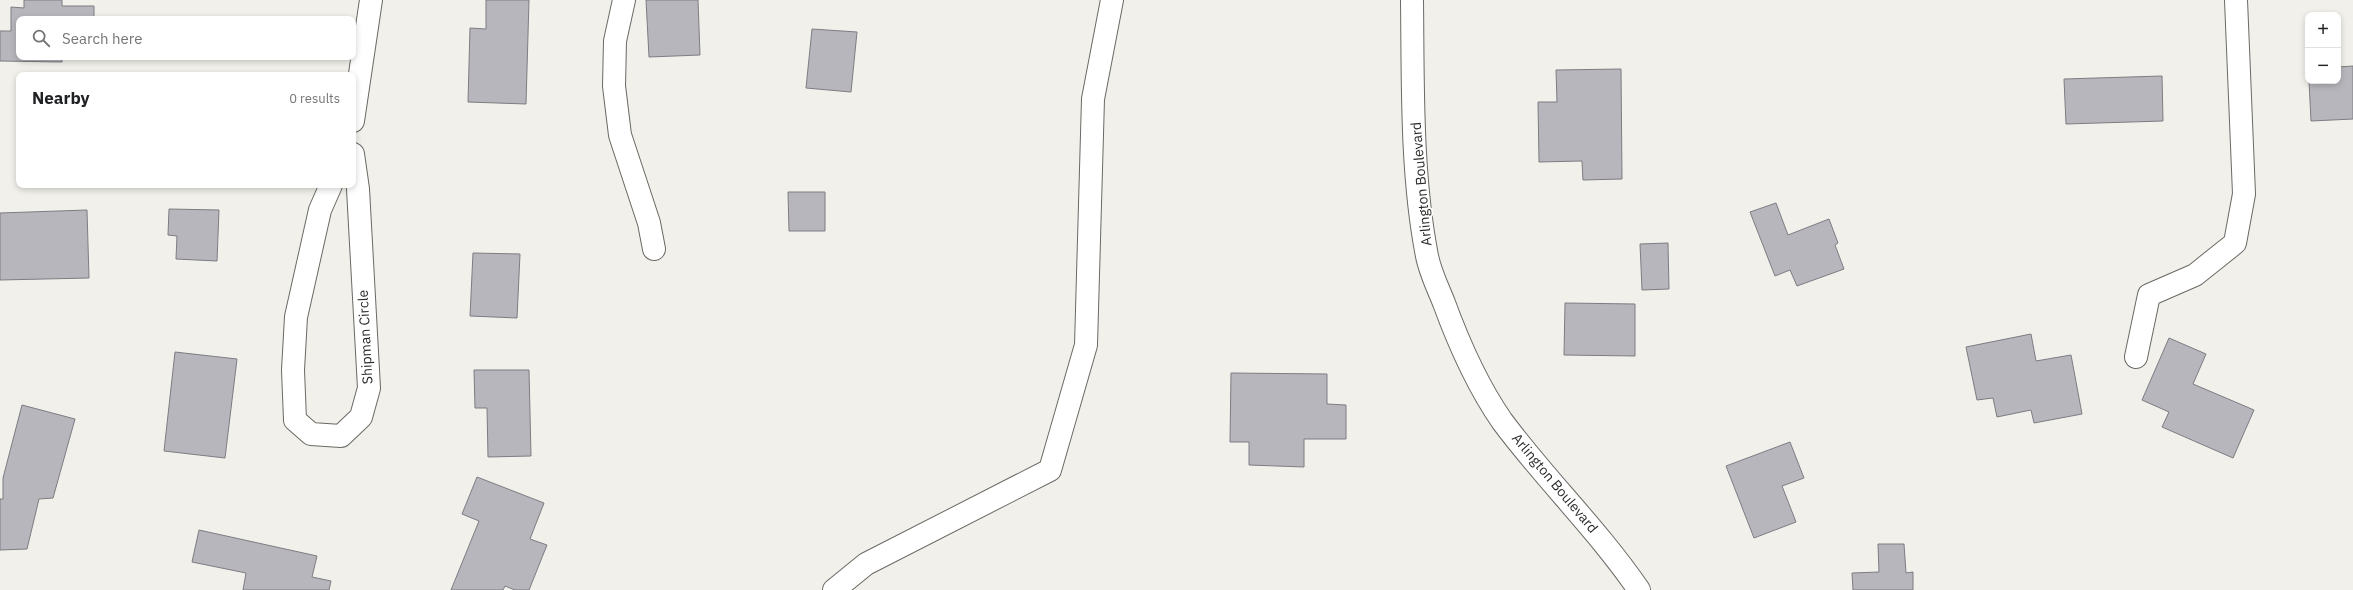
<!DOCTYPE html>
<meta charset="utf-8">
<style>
:root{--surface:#fff;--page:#f6f6f6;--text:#202124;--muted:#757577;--line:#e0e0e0}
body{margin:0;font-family:"IBM Plex Sans",sans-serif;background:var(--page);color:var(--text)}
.controls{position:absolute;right:12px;top:12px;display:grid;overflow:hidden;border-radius:8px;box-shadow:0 2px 6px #0003}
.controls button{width:36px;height:36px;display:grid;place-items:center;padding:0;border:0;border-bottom:1px solid var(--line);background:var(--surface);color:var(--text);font:20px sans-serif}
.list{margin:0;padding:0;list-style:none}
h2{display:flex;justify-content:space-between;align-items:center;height:52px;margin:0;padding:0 16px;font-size:17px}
h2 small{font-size:13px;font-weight:400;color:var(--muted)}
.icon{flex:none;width:22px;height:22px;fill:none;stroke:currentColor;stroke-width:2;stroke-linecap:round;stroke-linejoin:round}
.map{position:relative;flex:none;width:2353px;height:590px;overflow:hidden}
.search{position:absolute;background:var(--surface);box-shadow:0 2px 6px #0003;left:16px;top:16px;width:340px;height:44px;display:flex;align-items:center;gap:10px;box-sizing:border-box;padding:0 14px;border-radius:8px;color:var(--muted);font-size:15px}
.panel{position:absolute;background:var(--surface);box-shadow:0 2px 6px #0003;left:16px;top:72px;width:340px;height:116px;border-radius:8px}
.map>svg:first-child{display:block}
.building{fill:#b6b6bc;stroke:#7d7c82}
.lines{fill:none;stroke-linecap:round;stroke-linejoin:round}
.minor-casing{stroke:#6a6964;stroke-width:24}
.minor{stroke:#fff;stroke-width:22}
.labels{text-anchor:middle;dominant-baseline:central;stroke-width:3.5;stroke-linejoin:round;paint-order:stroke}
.street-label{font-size:14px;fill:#2c2b29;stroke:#fff}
</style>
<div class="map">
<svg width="2353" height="590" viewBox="0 0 2353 590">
<rect width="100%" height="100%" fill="#f1f0ea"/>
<g class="building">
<path d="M24,0H62V6H94V19H19V57H62V62L0,61V31H11V7L24,8Z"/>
<path d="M486,0H529L526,104L468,102L470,28L486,29Z"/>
<path d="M646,0H698L700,55L649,57Z"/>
<path d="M812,29L857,32L851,92L806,88Z"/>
<path d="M2353,66V119L2311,121L2309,81H2338V67Z"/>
<path d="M1621,69L1622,179L1583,180L1582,161L1539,162L1538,102H1557L1556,70Z"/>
<path d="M2162,76L2163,121L2066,124L2064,79Z"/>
<path d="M788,192H825V231H789Z"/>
<path d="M1776,203L1788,235L1829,219L1838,243L1835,245L1844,269L1797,286L1790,270L1775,276L1750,212Z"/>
<path d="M169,209L219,210L217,261L176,259L177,236L168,235Z"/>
<path d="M87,210L89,278L0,280V213Z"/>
<path d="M1668,243L1669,289L1642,290L1640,244Z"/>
<path d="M473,253L520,254L517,318L470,316Z"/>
<path d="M1565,303L1635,304V356L1564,355Z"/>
<path d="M2031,334L2036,361L2071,355L2082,414L2034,423L2031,410L1997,417L1993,398L1977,400L1966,347Z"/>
<path d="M2169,338L2206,354L2193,384L2254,410L2233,458L2162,427L2169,412L2142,400Z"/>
<path d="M175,352L237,359L225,458L164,451Z"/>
<path d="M474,370H529L531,456L488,457L487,408H475Z"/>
<path d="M1231,373L1327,374V404L1346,405V439H1304V467L1249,465V442H1230Z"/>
<path d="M22,405L75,419L53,498L39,499L27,549L0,550V499H3V478Z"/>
<path d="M1790,442L1804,478L1782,486L1796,522L1754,538L1726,466Z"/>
<path d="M477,477L544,503L530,539L547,545L529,590H515L505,586L503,590H451L479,521L462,514Z"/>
<path d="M199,530L317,556L312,577L331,581L329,590H243L246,573L192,562Z"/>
<path d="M1878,544H1904L1906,573L1913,572V590H1853L1852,573L1879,572Z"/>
</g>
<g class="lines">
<g class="minor-casing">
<g id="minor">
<path d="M624,0L615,41L614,86L620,135L649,223L654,249"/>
<path d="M1412,0C1413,84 1411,174 1427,256C1430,272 1438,288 1444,303C1459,344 1477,385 1502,421C1545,479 1598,530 1639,590"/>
<path d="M353,121L371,0"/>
<path d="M331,185L320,210L296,317L293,370L295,420L311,434L341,436L361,417L369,388L358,189L353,154"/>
<path d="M2136,357L2149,295L2195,275L2235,243L2244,194L2236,0"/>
<path d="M834,590L866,564L1050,470L1086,345L1093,99L1112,0"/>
</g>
</g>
<use href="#minor" class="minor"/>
</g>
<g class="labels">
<g class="street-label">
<text transform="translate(1421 184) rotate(-95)">Arlington Boulevard</text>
<text transform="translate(365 337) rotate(-93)">Shipman Circle</text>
<text transform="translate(1555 483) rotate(50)">Arlington Boulevard</text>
</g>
</g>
</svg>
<div class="controls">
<button>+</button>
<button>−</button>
</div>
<div class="search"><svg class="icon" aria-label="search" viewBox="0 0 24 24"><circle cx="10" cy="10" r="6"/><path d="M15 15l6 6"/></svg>Search here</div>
<section class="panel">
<h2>Nearby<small>0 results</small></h2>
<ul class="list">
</ul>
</section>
</div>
